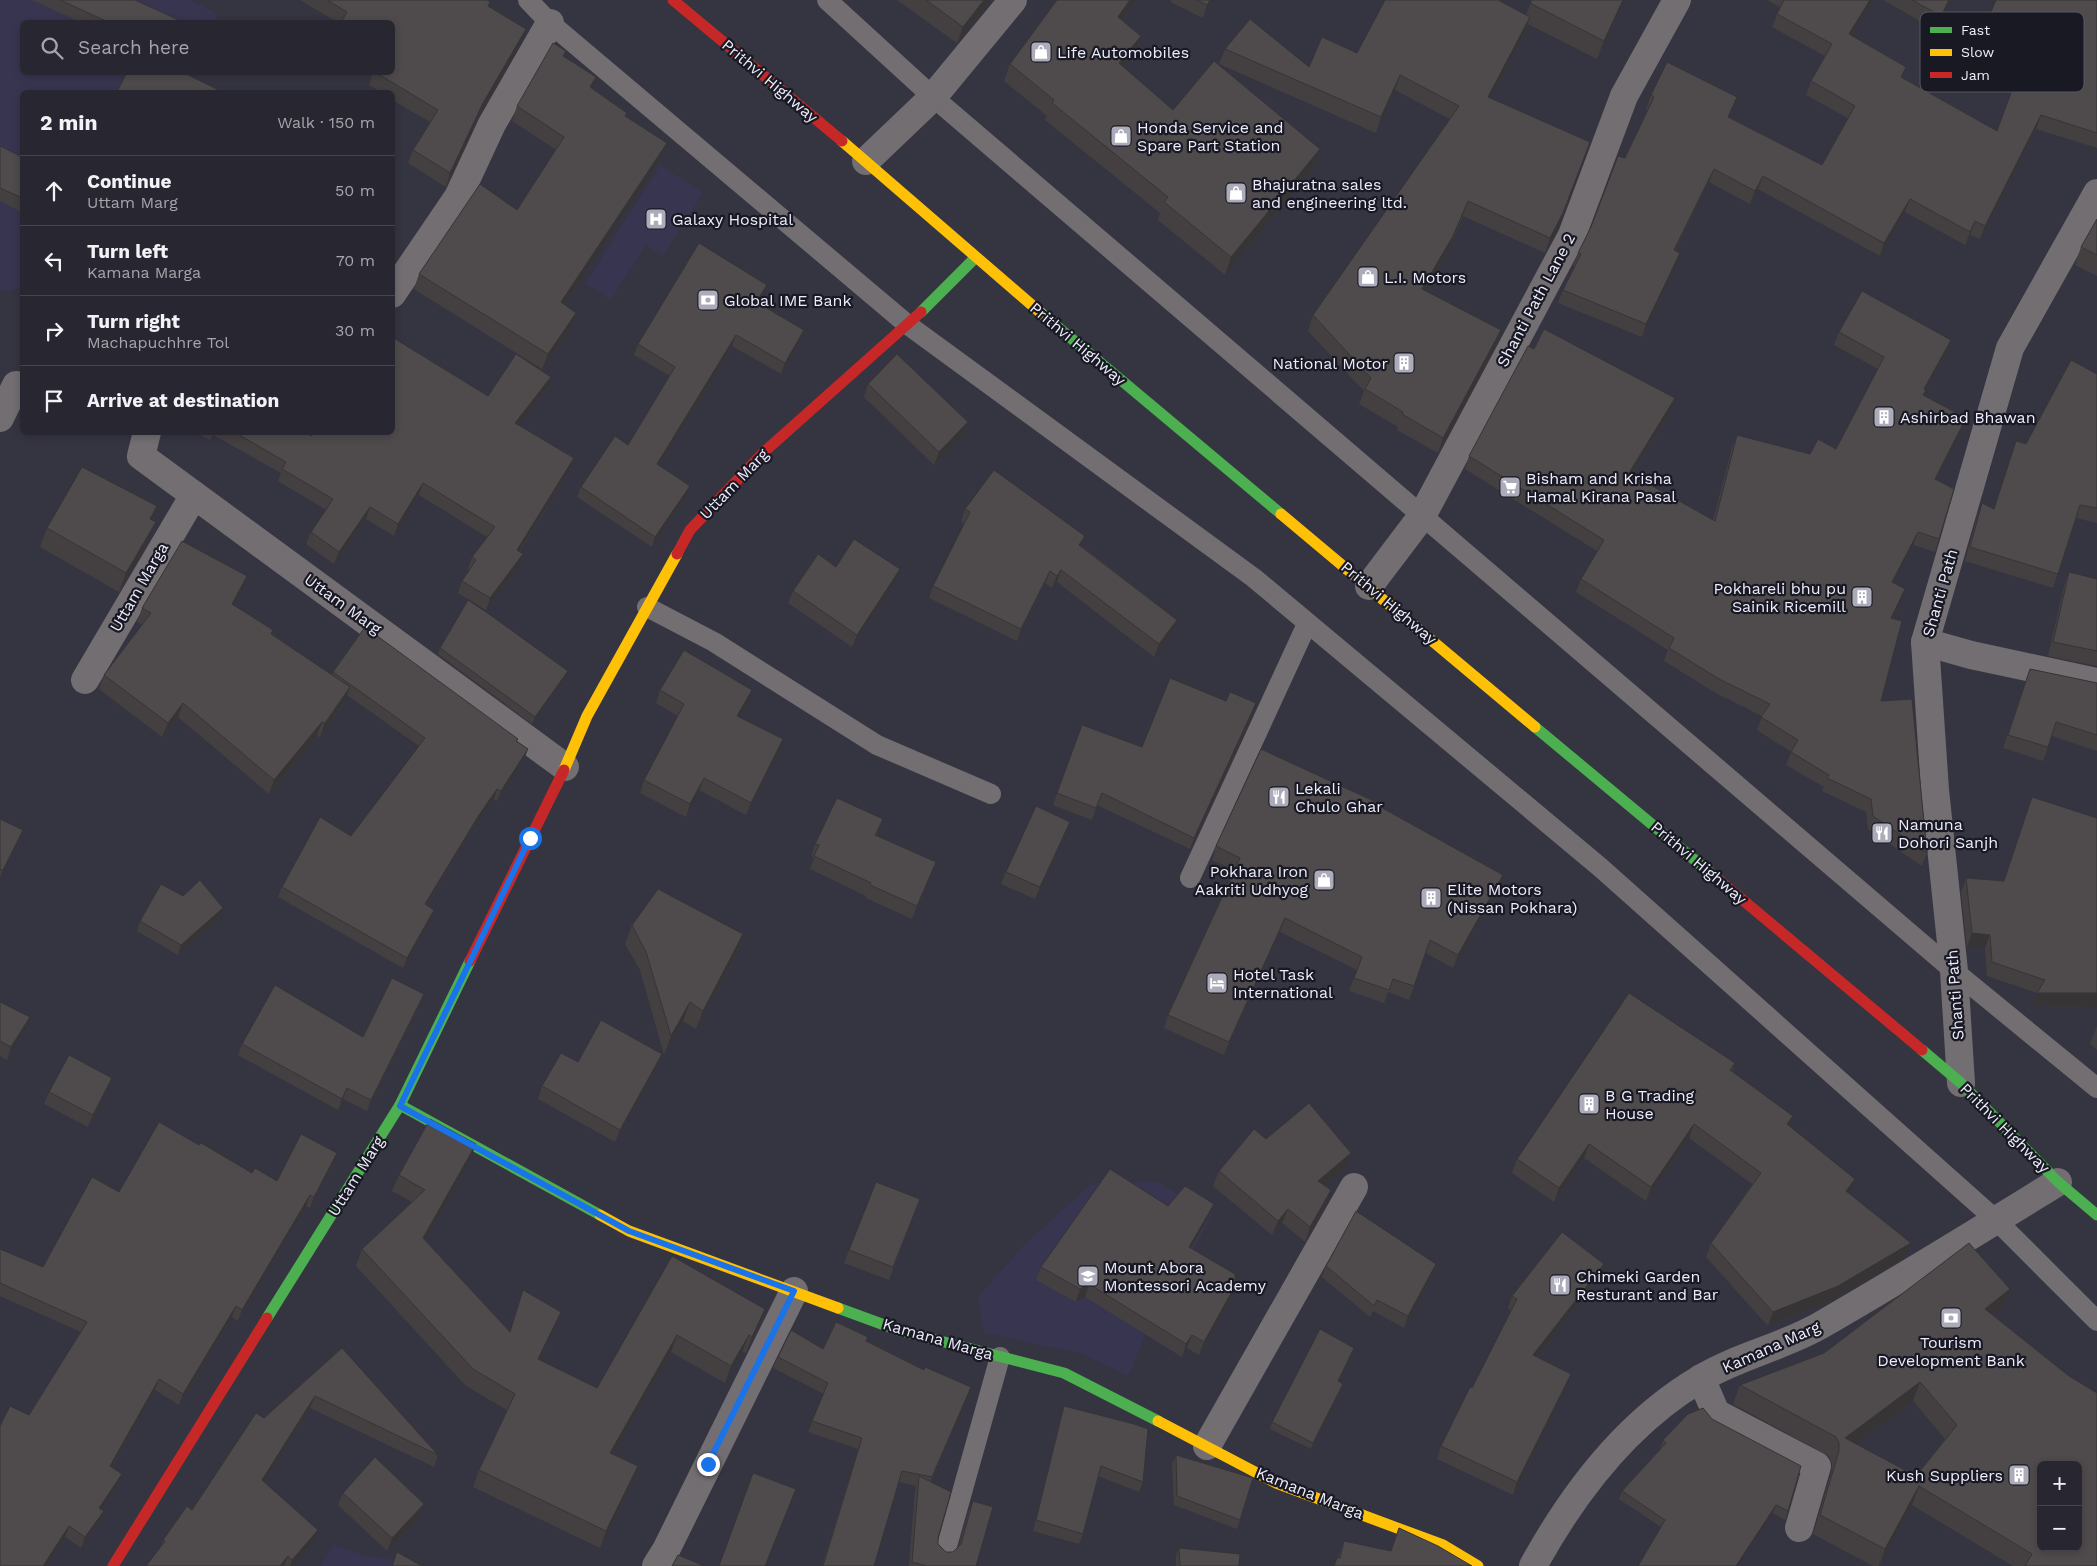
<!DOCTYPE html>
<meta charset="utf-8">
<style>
:root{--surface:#282731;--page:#302f39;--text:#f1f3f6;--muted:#a5a5ab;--line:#44444d}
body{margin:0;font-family:"Work Sans",sans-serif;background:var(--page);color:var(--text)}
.controls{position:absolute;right:15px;bottom:15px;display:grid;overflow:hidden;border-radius:8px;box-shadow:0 2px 8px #0003}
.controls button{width:45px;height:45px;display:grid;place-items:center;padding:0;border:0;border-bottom:1px solid var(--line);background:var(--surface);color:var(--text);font:25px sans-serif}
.stop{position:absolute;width:15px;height:15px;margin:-11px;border:4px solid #1a73e8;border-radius:50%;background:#fff}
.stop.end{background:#1a73e8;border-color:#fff;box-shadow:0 1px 5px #0008}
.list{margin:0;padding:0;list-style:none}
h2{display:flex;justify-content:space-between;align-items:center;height:65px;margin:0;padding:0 20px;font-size:21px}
h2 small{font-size:16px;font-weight:400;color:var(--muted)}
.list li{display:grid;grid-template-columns:32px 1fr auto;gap:15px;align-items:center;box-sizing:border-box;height:70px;padding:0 20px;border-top:1px solid var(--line)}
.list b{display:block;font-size:19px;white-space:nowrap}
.list p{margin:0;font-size:16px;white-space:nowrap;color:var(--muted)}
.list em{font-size:16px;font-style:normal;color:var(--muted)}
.icon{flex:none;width:28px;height:28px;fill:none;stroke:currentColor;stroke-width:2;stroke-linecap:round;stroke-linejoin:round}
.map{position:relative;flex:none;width:2097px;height:1566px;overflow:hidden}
.search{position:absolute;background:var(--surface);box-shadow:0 2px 8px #0003;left:20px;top:20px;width:375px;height:55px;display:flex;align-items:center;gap:12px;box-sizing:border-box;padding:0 18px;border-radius:8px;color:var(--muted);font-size:19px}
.panel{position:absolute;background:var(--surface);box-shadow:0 2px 8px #0003;left:20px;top:90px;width:375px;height:345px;border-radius:8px}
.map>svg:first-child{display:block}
.built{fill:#373550}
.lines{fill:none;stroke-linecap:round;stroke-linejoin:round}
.lane{stroke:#726e71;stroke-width:20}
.street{stroke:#726e71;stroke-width:28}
.fast{stroke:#4caf50;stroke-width:11}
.slow{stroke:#ffc107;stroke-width:11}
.jam{stroke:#c62828;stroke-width:11}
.wall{fill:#444042;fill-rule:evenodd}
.shaded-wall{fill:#373436}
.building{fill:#4f4b4d;stroke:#373436;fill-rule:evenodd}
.route{stroke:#1a73e8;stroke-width:6}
.labels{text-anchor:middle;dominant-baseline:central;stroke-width:4.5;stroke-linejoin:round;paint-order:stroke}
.poi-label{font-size:16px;fill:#ebebfb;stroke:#191923;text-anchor:start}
.street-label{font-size:16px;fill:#ebebfb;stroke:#191923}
.key{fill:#191923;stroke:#585864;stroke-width:1}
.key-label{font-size:14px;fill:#ebebfb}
</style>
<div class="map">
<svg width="2097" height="1566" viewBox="0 0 2097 1566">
<rect width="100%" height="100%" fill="#353441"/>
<g class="built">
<path d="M0,0H190L218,14L214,22H22V72L185,73L172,85L168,92H22V288L7,291L0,289Z"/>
<path d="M660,165L703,193L663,256L646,245L611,300L585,284Z"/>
<path d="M1156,1181L1213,1215L1146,1333L1129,1376L1080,1353L984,1333L978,1297L1023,1246L1092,1183Z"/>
<path d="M334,1545L367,1556L402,1561L411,1566H321Z"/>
</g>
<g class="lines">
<g class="lane">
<path d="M528,0L550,23L908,325L1254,578L1601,868L1996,1220L2097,1321"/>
<path d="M827,0L933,97L1954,971L2097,1088"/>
<path d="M647,607L714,642L877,745L991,794"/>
<path d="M1190,878L1307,624"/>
<path d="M945,1553L1000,1357"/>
</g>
<g class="street">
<path d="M866,161L933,97L1013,0"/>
<path d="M392,294L458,197L492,124L550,23"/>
<path d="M0,418L16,385"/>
<path d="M147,432L141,456L565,767"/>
<path d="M1369,586L1422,516L1572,235L1624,96L1677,0"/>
<path d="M1925,642L1971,655L2097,682"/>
<path d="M85,680L194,495"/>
<path d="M1961,1083L1954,971L1935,790L1925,642L2010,348L2097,193"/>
<path d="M1701,1378L1716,1413L1817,1466L1799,1528"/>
<path d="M1207,1446L1354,1187"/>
<path d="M656,1566L666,1550L794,1291"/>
<path d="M1533,1566C1573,1493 1627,1422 1700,1379C1738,1356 1783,1347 1821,1325C1901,1279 1980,1230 2058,1182"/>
</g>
<g class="fast">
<path d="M921,312L975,258"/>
<path d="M1041,313L1281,514"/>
<path d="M1535,727L1720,881"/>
<path d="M1922,1050L1961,1083L2058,1182L2097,1215"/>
<path d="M400,1105L600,1215"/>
<path d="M838,1308L898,1330L1064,1373L1158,1421"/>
<path d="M267,1318L400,1105L470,961"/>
</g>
<g class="slow">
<path d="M842,141L1041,313"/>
<path d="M1281,514L1535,727"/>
<path d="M564,770L587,716L677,554"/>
<path d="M600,1215L629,1231L838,1308"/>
<path d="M1158,1421L1276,1483L1443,1545L1478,1566"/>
</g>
<g class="jam">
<path d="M673,0L842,141"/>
<path d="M677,554L690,530L764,452L921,312"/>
<path d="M1720,881L1922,1050"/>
<path d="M470,961L564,770"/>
<path d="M113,1566L267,1318"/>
</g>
</g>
<g class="wall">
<path d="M32,0H135L183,22H80Z"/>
<path d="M300,0H487L488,6L521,42L478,116L446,187L408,163L413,150L430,122L392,100V92H381L369,85L373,72H392V22H337Z"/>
<path d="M897,0H991L957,43Z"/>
<path d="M1057,0H1137L1122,21L1134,54L1123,67L1173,110L1320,149L1314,166L1225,275L1158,220L1160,213L1045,120L1047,116L1004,81L1010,64Z"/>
<path d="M1171,0H1212L1203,18L1171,2Z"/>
<path d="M1532,0L1619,12L1597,59L1528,24L1525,32L1490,98L1558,229L1545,253L1463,216L1448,251L1424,290L1501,330L1496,345L1438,453L1397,430L1398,427L1359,404L1364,391L1308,331L1313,315L1450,119L1395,90L1376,133L1219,64L1225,49L1309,67L1357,53L1526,15Z"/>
<path d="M1767,0H1873L1851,35L1902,78L1997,131L2029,43L1986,26L1991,12L2097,0V148L2036,129L1980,239L1970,235L1965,245L1905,212L1880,256L1758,189L1750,204L1709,182L1676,250V266L1642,337L1558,303L1563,290L1575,267L1573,266L1578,253L1591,227L1648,109H1646L1651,95L1732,110L1729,117L1822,165L1848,118L1806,95L1811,81L1825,56L1772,27L1777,14L1780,7Z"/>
<path d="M1883,0H1951L1936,30Z"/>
<path d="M563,57L596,77L592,88L626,116L667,143L661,158L564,304L571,328L542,369L414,289L419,274L517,210L556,150L512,121L517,106Z"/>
<path d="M0,146L22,157V212L0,201Z"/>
<path d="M2097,219V276L2075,265L2081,247Z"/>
<path d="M763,295L758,303L804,330L801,340L781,374L732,346L659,465L686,497L652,547L577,497L581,487L628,445L670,376L634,355L638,344Z"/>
<path d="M1839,332L1951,340L1946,353L1926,390L1924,395L1962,430L1936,480L1939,539L1935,552L1913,545L1893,583L1901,602L1893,618L1881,701L1927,853L1922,866L1868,829L1866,812L1822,791L1824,787L1786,765L1791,752L1757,730L1762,716L1714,692L1664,661L1668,650L1576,592L1581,579L1597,551L1465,469L1469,456L1534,349L1675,398L1671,411L1632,474L1713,520L1732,448L1737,435L1810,454L1836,449L1878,369L1834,345Z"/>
<path d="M2097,374V523L2076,518L2053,588L1965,561L1977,517L1982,503L1994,509L2016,441L2026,444Z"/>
<path d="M868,384L968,422L964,434L934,465L864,397Z"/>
<path d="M546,389L518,425L574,458L570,470L520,551L523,554L519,566L486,610L458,593L462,581L469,570L468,569L472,557L487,537L419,495L394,536L366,519L334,564L306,544L311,532L326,510L278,481L281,473L213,435L210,440L194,432H305L311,436L488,396Z"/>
<path d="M157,506L152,520L149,540L119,592L40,547L47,528Z"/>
<path d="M965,509L1085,536L1082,546L1177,620L1172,633L1154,657L1057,582L1052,588L1045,583L1017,641L929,598L933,586L964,524L961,522Z"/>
<path d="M836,567L895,582L852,647L788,603L793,591Z"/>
<path d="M2069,572L2097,579V666L2048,656L2064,586Z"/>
<path d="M242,590L234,605L272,634L332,675L333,672L518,739L517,741L528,749L524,759L497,801L494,799L475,825L427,905L434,910L431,920L403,968L278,897L282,887L351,836L419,746L347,695L345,701L320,737L317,736L269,794L178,717L162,737L99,689L104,675L142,625L137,622L142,608Z"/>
<path d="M440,648L565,678L532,724L438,654Z"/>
<path d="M2030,669L2097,683V751L2052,736L2043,761L2003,748Z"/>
<path d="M660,690L748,702L739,717L779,752L746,815L699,790L686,817L640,793L644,780L678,716L656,703Z"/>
<path d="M1252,715L1190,849L1097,805L1092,820L1053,805L1082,725L1142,747Z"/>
<path d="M2032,797L2097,1007L2032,1006L2037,993L1987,976L1985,948L1967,947L1961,892L1966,878L2004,881Z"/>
<path d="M1377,806L1503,875L1498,888L1453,968L1426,953L1409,1000L1388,992L1384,1003L1349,991L1357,970L1280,932L1224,1055L1164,1028L1168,1015L1234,870L1212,860L1216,846Z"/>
<path d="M0,819L21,837L0,877Z"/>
<path d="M883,819L876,836L936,862L932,875L912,919L866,898V896L810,869L814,858L811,856L815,844Z"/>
<path d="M1070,822L1065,835L1035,899L1001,884L1006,872Z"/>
<path d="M220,918L178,955L137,931L140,921Z"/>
<path d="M632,925L743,934L737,952L696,1029L683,1021L664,1055L640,970L625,944Z"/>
<path d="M424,994L420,1005L367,1111L343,1099L338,1110L238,1055L242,1044L363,1037Z"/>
<path d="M0,1002L25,1030L7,1060L0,1056Z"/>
<path d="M2097,1026V1050L2090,1044Z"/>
<path d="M662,1054L657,1067L615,1142L538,1099L542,1086L578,1062Z"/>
<path d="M1735,1063L1732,1071L1793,1116L1789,1125L1850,1193V1194L1905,1257L1833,1300L1768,1326L1706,1257L1711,1243L1752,1184L1689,1138L1646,1201L1584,1158L1554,1202L1512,1173L1517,1159Z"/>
<path d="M107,1091L88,1127L44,1104L49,1092Z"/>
<path d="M1266,1139L1346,1168L1325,1185L1326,1205L1305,1242L1282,1223L1272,1235L1213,1186L1219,1171Z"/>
<path d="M199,1145L252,1173L277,1181L333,1164L310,1208L306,1206L238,1321L232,1317L179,1405L155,1390L112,1467L122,1474L118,1485L101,1510L104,1511L99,1522L81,1548L65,1537L47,1566H0L29,1415L81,1332L0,1296V1249L43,1267L119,1192Z"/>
<path d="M470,1161L425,1240L510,1331L523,1290L561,1312L555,1329L539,1360L597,1388L672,1256L765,1309L759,1326L746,1353L742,1352L725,1383L671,1352L613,1454L632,1483L600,1548L473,1487L479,1470L507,1410L466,1386L356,1266L362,1249L412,1202L392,1191L399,1175Z"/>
<path d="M920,1199L889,1280L844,1263L849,1250Z"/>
<path d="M1168,1206L1209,1217L1191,1249L1235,1286L1231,1299L1199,1355L1187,1348L1182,1357L1085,1297L1076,1302L1036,1280L1041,1267Z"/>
<path d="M1436,1264L1432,1275L1404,1328L1373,1311L1370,1317L1322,1277L1326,1266Z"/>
<path d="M1604,1264L1599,1277L1536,1356L1566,1386L1513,1495L1437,1459L1441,1446L1472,1388L1511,1311L1508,1308L1512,1296Z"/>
<path d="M2010,1289L2002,1309L1993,1316L2097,1566H2013L1912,1505L1879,1566H1873L1813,1534L1832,1470V1463L1829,1456L1733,1404L1740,1385ZM1913,1401L1945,1439L1916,1476L1856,1444Z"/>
<path d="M866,1341L967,1398L931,1482L938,1544L946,1552H953L959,1545L968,1514L973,1501L976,1566H909L915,1489L916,1486L899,1482L874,1566H822L858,1449L808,1432L824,1394L773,1368L778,1357Z"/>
<path d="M342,1348L438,1455L434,1467L310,1408L264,1482L313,1542L293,1566H146L161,1546L163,1540L192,1510L264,1418Z"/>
<path d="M1354,1348L1338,1381L1341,1390L1311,1449L1270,1429L1272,1422Z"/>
<path d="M1064,1406L1143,1482L1139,1492L1098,1476L1083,1534L1079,1544L1033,1531L1061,1416Z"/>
<path d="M1663,1440L1788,1511L1785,1520L1773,1513L1661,1527L1619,1499L1622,1491L1660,1449Z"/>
<path d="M1176,1455L1240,1520L1237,1529L1174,1505L1172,1464Z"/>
<path d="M343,1493L424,1504L420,1517L387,1551L338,1505Z"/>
<path d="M1399,1528L1472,1566L1338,1558L1344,1541L1391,1551Z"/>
<path d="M1179,1548L1239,1566H1176V1556Z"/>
</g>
<g class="shaded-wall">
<path d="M984,0H991L957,43L963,27Z"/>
<path d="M1130,0H1137L1111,35L1118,17Z"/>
<path d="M1210,0H1212L1203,18L1207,5Z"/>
<path d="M1623,0L1619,12L1597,59L1604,41Z"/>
<path d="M1870,0H1873L1844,47L1849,34Z"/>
<path d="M1949,0H1951L1936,30L1941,16Z"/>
<path d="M1530,17L1525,32L1483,112L1488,97Z"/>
<path d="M526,29L521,42L478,116L446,187L450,173L483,103Z"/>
<path d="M1141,36L1134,54L1113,81L1119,63Z"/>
<path d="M1400,75L1395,90L1376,133L1381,117Z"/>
<path d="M596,77L591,92L590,87Z"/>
<path d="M1737,97L1732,110L1723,130L1728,117Z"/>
<path d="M2041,115L2036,129L1980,239L1985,226Z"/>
<path d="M1590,142L1558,229L1545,253L1550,238Z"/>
<path d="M667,143L661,158L556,317L561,302Z"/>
<path d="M1320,149L1314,166L1225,275L1231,257Z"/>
<path d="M1714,169L1709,182L1669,263L1674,250Z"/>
<path d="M1763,176L1758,189L1750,204L1755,191Z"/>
<path d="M1910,199L1905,212L1880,256L1884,243Z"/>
<path d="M1468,201L1448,251L1416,304L1422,289Z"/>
<path d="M1975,221L1970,235L1965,245L1970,232Z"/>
<path d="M1680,253L1676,266L1642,337L1646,324Z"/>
<path d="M767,285L763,295L753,313L756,302Z"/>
<path d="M576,313L571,328L542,369L548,354Z"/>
<path d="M804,330L801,340L781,374L785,363Z"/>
<path d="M1501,330L1496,345L1438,453L1443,438Z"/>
<path d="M736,335L732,346L653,475L657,464Z"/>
<path d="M1951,340L1946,353L1919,402L1924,389Z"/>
<path d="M551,377L546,389L511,435L515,423Z"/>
<path d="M1675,398L1671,411L1624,486L1629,473Z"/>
<path d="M1966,418L1962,430L1930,492L1935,479Z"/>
<path d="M968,422L964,434L934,465L939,452Z"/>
<path d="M574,458L570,470L513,561L517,550Z"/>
<path d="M423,483L419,495L394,536L398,524Z"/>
<path d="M690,486L686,497L652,547L655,537Z"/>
<path d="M157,506L151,524L150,519Z"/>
<path d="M370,507L366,519L334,564L339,552Z"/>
<path d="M156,522L149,540L119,592L126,573Z"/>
<path d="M1918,532L1913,545L1887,595L1892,582Z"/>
<path d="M1085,536L1081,549L1079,545Z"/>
<path d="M523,554L519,566L486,610L490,598Z"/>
<path d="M900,569L895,582L852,647L857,635Z"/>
<path d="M1061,570L1057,582L1052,588L1057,576Z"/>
<path d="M1050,571L1045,583L1017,641L1021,629Z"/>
<path d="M247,576L242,590L227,618L232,604Z"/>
<path d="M1905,589L1901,602L1886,631L1891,618Z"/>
<path d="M1177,620L1172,633L1154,657L1159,644Z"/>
<path d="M568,671L565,678L532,724L535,717Z"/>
<path d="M350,687L345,701L320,737L325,723Z"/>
<path d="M752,690L748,702L733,728L737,716Z"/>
<path d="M183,703L178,717L162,737L168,723Z"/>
<path d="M1256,703L1252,715L1190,849L1194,838Z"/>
<path d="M322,722L317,736L269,794L274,780Z"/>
<path d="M783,739L779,752L746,815L751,803Z"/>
<path d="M528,749L524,759L497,801L501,791Z"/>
<path d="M704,778L699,790L686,817L690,804Z"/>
<path d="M497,789L494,799L475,825L421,914L425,904L479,815Z"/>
<path d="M1070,822L1065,835L1035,899L1040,887Z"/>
<path d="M23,830L21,837L0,877L3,870Z"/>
<path d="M936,862L932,875L912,919L917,906Z"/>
<path d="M1503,875L1498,888L1453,968L1458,955Z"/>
<path d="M223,908L220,918L178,955L181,945Z"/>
<path d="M434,910L431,920L403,968L407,958Z"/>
<path d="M1285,918L1280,932L1224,1055L1229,1042Z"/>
<path d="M1972,933L1990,935L1985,948L1967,947Z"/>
<path d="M743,934L737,952L696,1029L703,1011Z"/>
<path d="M2037,993H2097V1007L2032,1006Z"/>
<path d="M424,994L420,1005L367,1111L371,1100Z"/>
<path d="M690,1002L683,1021L664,1055L671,1036Z"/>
<path d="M30,1017L25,1030L7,1060L11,1047Z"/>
<path d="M662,1054L657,1067L615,1142L620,1130Z"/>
<path d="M112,1078L107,1091L88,1127L93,1115Z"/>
<path d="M347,1088L343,1099L338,1110L342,1099Z"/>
<path d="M1793,1116L1788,1130L1787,1124Z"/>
<path d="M1694,1124L1689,1138L1646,1201L1651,1187Z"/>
<path d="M476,1144L470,1161L417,1255L423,1238Z"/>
<path d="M1589,1144L1584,1158L1554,1202L1559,1188Z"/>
<path d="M337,1153L333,1164L310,1208L314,1197Z"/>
<path d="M1351,1153L1346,1168L1313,1196L1318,1181Z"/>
<path d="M1855,1179L1850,1193L1841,1205L1846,1191Z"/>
<path d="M1331,1190L1326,1205L1305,1242L1310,1227Z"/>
<path d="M310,1195L306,1206L238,1321L242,1310Z"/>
<path d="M1214,1204L1209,1217L1184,1260L1189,1247Z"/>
<path d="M1288,1209L1282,1223L1272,1235L1278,1221Z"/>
<path d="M1911,1243L1905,1257L1833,1300L1768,1326L1773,1312Z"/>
<path d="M1436,1264L1432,1275L1404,1328L1408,1316Z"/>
<path d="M1604,1264L1599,1277L1528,1367L1533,1355Z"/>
<path d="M1089,1284L1085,1297L1076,1302L1080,1289Z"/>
<path d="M1235,1286L1231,1299L1199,1355L1204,1342Z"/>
<path d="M2010,1289L2002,1309L1978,1329L1985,1309Z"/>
<path d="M236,1306L232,1317L179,1405L183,1394Z"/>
<path d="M765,1309L759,1326L746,1353L752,1337Z"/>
<path d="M561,1312L555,1329L531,1376L538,1359Z"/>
<path d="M677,1335L671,1352L604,1470L610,1453Z"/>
<path d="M749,1335L742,1352L725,1383L731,1366Z"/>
<path d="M1192,1335L1187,1348L1182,1357L1186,1344Z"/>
<path d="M1571,1374L1566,1386L1513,1495L1517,1482Z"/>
<path d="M159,1379L155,1390L106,1477L110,1466Z"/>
<path d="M1920,1382L1913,1401L1838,1458L1845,1438Z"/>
<path d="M1343,1384L1341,1390L1311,1449L1313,1443Z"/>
<path d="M971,1387L967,1398L928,1488L932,1477Z"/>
<path d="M315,1396L310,1408L258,1492L262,1480Z"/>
<path d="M638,1466L632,1483L600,1548L606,1531Z"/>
<path d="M122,1474L118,1485L95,1519L99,1508Z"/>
<path d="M1919,1486L1912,1505L1879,1566L1885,1549Z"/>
<path d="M424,1504L420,1517L387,1551L392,1538Z"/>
<path d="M1776,1505L1773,1513L1738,1566H1736Z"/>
<path d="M104,1511L99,1522L81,1548L85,1537Z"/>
<path d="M69,1526L65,1537L47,1566H43Z"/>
<path d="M318,1530L313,1542L293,1566H290L292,1560Z"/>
<path d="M288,1556L284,1566H280Z"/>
</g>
<g class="building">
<path d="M60,0H135L183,22H108Z"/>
<path d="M327,0H487L490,2L488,6L526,29L483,103L450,173L413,150L438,110L375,72H392V22H341L347,12Z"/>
<path d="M926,0H984L963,27Z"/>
<path d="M1057,0H1130L1118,17L1141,36L1119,63L1173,110L1214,61L1320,149L1231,257L1164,202L1168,197L1052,103L1054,100L1010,64Z"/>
<path d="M1197,0H1210L1207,5Z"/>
<path d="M1385,0H1498L1530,17L1488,97L1590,142L1563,213L1550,238L1468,201L1453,236L1422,289L1501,330L1443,438L1402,414L1403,412L1365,389L1371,378L1313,315L1459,106L1400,75L1381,117L1225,49L1250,19L1309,67L1322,37L1357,53Z"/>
<path d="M1532,0H1623L1604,41L1530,3Z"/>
<path d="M1784,0H1870L1849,34L1906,67L1901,77L1997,131L2034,30L1991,12L1996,0H2097V133L2041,115L1985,226L1975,221L1970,232L1910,199L1884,243L1763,176L1755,191L1714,169L1674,250L1680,253L1646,324L1563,290L1581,254L1578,253L1591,227L1618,156L1625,158L1654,97L1651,95L1667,62L1737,97L1728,117L1822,165L1855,106L1811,81L1832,44L1777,14Z"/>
<path d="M1912,0H1949L1941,16Z"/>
<path d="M553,43L566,51L563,56L596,77L590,87L627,113L625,116L667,143L561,302L576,313L548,354L419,274L480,184L517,210L564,137L517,106Z"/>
<path d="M127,72H182L223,92H117Z"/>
<path d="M0,146L22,157V198L0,188Z"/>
<path d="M2097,219V255L2081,247Z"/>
<path d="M699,243L767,285L756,302L804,330L785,363L736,335L657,464L690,486L655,537L581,487L615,436L628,445L675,367L638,344Z"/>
<path d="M1862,291L1951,340L1924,389L1926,390L1923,395L1966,418L1935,479L1954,489L1939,539L1918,532L1892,582L1905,589L1891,618L1902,621L1881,701L1912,699L1927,853L1873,816L1871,799L1827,778L1829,775L1791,752L1798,740L1761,717L1770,704L1719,679L1669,648L1674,638L1581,579L1604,540L1469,456L1528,346L1534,349L1544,329L1675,398L1629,473L1715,521L1737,435L1810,454L1818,439L1836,449L1884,357L1839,332Z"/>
<path d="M392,337L488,396L516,354L551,377L515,423L574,458L517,550L523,554L490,598L462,581L476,560L472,557L495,527L423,483L398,524L370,507L339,552L311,532L333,499L282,469L286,462L234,432H305L311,436L313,432H392Z"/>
<path d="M897,354L968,422L939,452L868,384Z"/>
<path d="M2071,360L2097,374V508L2080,505L2058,574L1970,547L1982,503L1994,509L2016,441L2026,444Z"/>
<path d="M82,467L157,506L150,519L156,522L126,573L47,528Z"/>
<path d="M994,470L1085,536L1079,545L1177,620L1159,644L1061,570L1057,576L1050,571L1021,629L933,586L970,512L965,509Z"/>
<path d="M854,539L900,569L857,635L793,591L818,554L836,567Z"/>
<path d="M182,541L247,576L232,604L273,630L271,634L350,687L325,723L322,722L274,780L183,703L168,723L104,675L151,613L142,608Z"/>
<path d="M2069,572L2097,579V651L2053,642Z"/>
<path d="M468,600L486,612L568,671L535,717L440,648Z"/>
<path d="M365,627L518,739L516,741L528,749L501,791L497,789L479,815L425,904L434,910L407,958L282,887L320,817L351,836L425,738L333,672Z"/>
<path d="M684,650L752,690L737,716L783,739L751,803L704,778L690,804L644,780L684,704L660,690Z"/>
<path d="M2030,669L2097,683V735L2056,722L2048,747L2008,735Z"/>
<path d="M1170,678L1226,701L1230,692L1256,703L1194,838L1102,793L1096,808L1057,793L1082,725L1142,747Z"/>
<path d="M1261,749L1378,803L1377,805L1503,875L1458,955L1430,940L1414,986L1393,979L1389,990L1354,978L1362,957L1285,918L1229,1042L1168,1015L1240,858L1216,846Z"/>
<path d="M2032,797L2097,818V993H2037L2045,980L1992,962L1990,935L1972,933L1966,878L2004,881Z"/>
<path d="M837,798L883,819L875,835L936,862L917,906L870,885L871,883L814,856L819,845L815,844Z"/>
<path d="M1036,806L1070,822L1040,887L1006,872Z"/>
<path d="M0,819L23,830L3,870L0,869Z"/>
<path d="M200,880L223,908L181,945L140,921L161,884L183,896Z"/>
<path d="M658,889L743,934L703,1011L690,1002L671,1036L646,952L632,925Z"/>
<path d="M392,978L424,994L371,1100L347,1088L342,1099L242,1044L275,985L363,1037Z"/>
<path d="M1629,993L1735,1063L1730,1070L1793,1116L1787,1124L1855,1179L1846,1191L1911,1243L1838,1286L1773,1312L1711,1243L1761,1173L1694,1124L1651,1187L1589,1144L1559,1188L1517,1159Z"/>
<path d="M0,1002L30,1017L11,1047L0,1041Z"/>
<path d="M601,1020L662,1054L620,1130L542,1086L561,1053L578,1062Z"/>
<path d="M69,1055L112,1078L93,1115L49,1092Z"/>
<path d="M1309,1103L1351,1153L1318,1181L1331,1190L1310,1227L1288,1209L1278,1221L1219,1171L1254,1129L1266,1139Z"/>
<path d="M430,1119L476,1144L423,1238L510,1332L523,1290L561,1312L538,1359L597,1388L672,1256L765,1309L752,1337L749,1335L731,1366L677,1335L610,1453L638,1466L606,1531L479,1470L515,1394L473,1369L362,1249L425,1190L399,1175Z"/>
<path d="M159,1122L199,1145L201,1143L252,1173L255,1168L277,1181L301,1134L337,1153L314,1197L310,1195L242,1310L236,1306L183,1394L159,1379L110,1466L122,1474L99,1508L104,1511L85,1537L69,1526L43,1566H0V1426L10,1406L29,1415L87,1322L0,1283V1249L43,1267L92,1177L119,1192Z"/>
<path d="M1110,1169L1168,1206L1185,1186L1214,1204L1189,1247L1235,1274V1286L1204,1342L1192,1335L1186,1344L1089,1284L1080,1289L1041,1267Z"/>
<path d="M876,1182L920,1199L893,1267L849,1250Z"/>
<path d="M1356,1211L1436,1264L1408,1316L1377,1300L1374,1306L1326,1266Z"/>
<path d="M1562,1232L1604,1264L1533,1355L1571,1374L1517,1482L1441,1446L1470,1387L1472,1388L1517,1299L1512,1296Z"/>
<path d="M1969,1243L2010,1289L1985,1309L2069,1376L2097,1393V1566H2025L2032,1554L1919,1486L1885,1549L1820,1515L1839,1451V1443L1836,1437L1740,1385L1824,1353ZM1920,1382L1957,1425L1916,1476L1845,1438ZM2041,1465H2078V1547H2041Z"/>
<path d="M836,1322L868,1337L866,1341L924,1370L925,1367L971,1387L932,1477L902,1471L874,1566H823L862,1438L812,1421L828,1383L778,1357L791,1330L823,1349Z"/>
<path d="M1320,1329L1354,1348L1338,1381L1343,1384L1313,1443L1272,1422Z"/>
<path d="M342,1348L438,1455L315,1396L262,1480L318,1530L292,1560L288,1556L280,1566H146L165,1541L163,1540L187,1506L192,1510L256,1413L264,1418Z"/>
<path d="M1064,1406L1134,1424L1148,1429L1143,1482L1101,1466L1083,1534L1036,1520Z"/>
<path d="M1703,1408L1712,1419L1801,1466L1788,1511L1776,1505L1736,1566H1638L1665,1520L1622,1491L1666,1443L1663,1440L1688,1414Z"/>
<path d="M1176,1455L1253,1478L1240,1520L1177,1496Z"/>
<path d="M375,1457L424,1504L392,1538L343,1493Z"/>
<path d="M753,1473L796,1489L765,1566H719Z"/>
<path d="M919,1476L951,1492L938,1538V1544L946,1552H953L961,1544L973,1501L993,1507L976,1566H927L912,1562Z"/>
<path d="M1399,1528L1438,1546L1472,1566H1334L1337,1558H1340L1344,1541L1391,1551Z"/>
<path d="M1179,1548L1240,1554L1239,1566H1180Z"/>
<path d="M397,1552L422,1566H392Z"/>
<path d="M678,1555L704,1566H672Z"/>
</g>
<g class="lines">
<path class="route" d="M530,838L400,1106L629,1231L794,1291L708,1464"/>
</g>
<defs>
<g id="shop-square" transform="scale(1.125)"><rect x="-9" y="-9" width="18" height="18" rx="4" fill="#ababba" stroke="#191923"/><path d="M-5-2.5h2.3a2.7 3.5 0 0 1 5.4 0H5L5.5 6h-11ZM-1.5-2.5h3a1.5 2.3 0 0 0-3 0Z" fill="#fff"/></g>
<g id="hospital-square" transform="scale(1.125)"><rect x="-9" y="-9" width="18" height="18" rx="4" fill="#ababba" stroke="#191923"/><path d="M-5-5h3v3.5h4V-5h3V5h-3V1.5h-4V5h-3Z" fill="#fff"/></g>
<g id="bank-square" transform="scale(1.125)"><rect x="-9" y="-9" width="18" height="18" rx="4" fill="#ababba" stroke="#191923"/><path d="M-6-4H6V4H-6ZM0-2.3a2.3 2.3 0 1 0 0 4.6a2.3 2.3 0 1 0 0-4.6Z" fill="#fff"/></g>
<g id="building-square" transform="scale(1.125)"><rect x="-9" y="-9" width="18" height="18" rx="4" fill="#ababba" stroke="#191923"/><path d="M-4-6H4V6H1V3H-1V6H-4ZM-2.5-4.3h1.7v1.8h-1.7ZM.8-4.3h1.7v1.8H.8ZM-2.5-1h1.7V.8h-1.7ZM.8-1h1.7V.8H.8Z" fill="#fff"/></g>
<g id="supermarket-square" transform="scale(1.125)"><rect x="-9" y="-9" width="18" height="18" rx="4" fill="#ababba" stroke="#191923"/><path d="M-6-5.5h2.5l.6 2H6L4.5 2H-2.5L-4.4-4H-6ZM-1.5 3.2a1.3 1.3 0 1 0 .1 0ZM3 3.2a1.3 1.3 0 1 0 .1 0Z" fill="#fff"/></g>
<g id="restaurant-square" transform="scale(1.125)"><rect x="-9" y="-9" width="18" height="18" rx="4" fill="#ababba" stroke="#191923"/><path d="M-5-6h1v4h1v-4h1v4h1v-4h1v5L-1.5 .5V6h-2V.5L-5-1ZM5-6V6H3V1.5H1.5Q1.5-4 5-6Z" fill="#fff"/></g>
<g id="hotel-square" transform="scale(1.125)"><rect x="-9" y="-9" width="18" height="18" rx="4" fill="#ababba" stroke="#191923"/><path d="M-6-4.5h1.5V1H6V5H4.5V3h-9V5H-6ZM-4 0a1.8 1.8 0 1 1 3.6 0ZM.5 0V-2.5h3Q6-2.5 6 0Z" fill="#fff"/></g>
<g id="school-square" transform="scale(1.125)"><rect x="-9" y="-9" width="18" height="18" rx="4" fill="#ababba" stroke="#191923"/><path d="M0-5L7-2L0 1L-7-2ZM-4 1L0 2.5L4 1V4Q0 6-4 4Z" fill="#fff"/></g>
</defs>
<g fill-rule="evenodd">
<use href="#shop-square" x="1041" y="52"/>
<use href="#shop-square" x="1121" y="136"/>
<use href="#shop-square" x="1236" y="193"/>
<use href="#hospital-square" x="656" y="219"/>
<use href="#shop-square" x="1368" y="277"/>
<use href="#bank-square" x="708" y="300"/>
<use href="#building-square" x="1404" y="363"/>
<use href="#building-square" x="1884" y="417"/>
<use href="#supermarket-square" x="1510" y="487"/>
<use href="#building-square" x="1862" y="597"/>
<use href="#restaurant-square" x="1279" y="797"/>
<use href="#restaurant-square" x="1882" y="833"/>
<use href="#shop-square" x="1324" y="880"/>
<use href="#building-square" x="1431" y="898"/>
<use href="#hotel-square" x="1217" y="983"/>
<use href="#building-square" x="1589" y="1104"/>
<use href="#school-square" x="1088" y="1276"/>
<use href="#restaurant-square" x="1560" y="1285"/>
<use href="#bank-square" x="1951" y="1318"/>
<use href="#building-square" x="2019" y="1475"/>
</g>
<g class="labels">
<g class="poi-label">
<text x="1057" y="52">Life Automobiles</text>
<text x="1137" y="127">Honda Service and<tspan x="1137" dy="18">Spare Part Station</tspan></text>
<text x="1252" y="184">Bhajuratna sales<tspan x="1252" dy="18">and engineering ltd.</tspan></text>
<text x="672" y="219">Galaxy Hospital</text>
<text x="1384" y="277">L.I. Motors</text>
<text x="724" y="300">Global IME Bank</text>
<text x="1388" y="363" text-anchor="end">National Motor</text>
<text x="1900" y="417">Ashirbad Bhawan</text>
<text x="1526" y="478">Bisham and Krisha<tspan x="1526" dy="18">Hamal Kirana Pasal</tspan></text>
<text x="1846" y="588" text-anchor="end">Pokhareli bhu pu<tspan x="1846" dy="18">Sainik Ricemill</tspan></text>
<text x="1295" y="788">Lekali<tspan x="1295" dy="18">Chulo Ghar</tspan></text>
<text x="1898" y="824">Namuna<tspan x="1898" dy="18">Dohori Sanjh</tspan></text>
<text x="1308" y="871" text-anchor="end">Pokhara Iron<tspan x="1308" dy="18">Aakriti Udhyog</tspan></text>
<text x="1447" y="889">Elite Motors<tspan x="1447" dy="18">(Nissan Pokhara)</tspan></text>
<text x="1233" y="974">Hotel Task<tspan x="1233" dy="18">International</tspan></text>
<text x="1605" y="1095">B G Trading<tspan x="1605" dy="18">House</tspan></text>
<text x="1104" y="1267">Mount Abora<tspan x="1104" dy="18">Montessori Academy</tspan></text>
<text x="1576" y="1276">Chimeki Garden<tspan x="1576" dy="18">Resturant and Bar</tspan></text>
<text x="1951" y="1342" text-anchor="middle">Tourism<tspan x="1951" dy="18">Development Bank</tspan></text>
<text x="2003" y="1475" text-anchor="end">Kush Suppliers</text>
</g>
<g class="street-label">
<text transform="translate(770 81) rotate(40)">Prithvi Highway</text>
<text transform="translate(1536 300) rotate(-62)">Shanti Path Lane 2</text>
<text transform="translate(1078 344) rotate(40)">Prithvi Highway</text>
<text transform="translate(734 484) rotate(-46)">Uttam Marg</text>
<text transform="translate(139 587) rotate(-60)">Uttam Marga</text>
<text transform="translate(1940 593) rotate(-74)">Shanti Path</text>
<text transform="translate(1389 603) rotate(40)">Prithvi Highway</text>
<text transform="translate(343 604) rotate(36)">Uttam Marg</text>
<text transform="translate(1699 863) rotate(40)">Prithvi Highway</text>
<text transform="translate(1955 995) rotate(-94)">Shanti Path</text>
<text transform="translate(2005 1128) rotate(45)">Prithvi Highway</text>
<text transform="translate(356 1176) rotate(-58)">Uttam Marg</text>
<text transform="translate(938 1339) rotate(16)">Kamana Marga</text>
<text transform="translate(1771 1347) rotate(-24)">Kamana Marg</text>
<text transform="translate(1310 1493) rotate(22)">Kamana Marga</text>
</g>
</g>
<rect x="1920" y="12" width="164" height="80" rx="8" class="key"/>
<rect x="1930" y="27" width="22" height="6" fill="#4caf50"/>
<rect x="1930" y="49" width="22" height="7" fill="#ffc107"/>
<rect x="1930" y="72" width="22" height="6" fill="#c62828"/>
<g class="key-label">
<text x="1961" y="35">Fast</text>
<text x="1961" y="57">Slow</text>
<text x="1961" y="80">Jam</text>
</g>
</svg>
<div class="controls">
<button>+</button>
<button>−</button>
</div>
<div class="stop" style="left:530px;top:838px"></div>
<div class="stop end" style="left:708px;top:1464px"></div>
<div class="search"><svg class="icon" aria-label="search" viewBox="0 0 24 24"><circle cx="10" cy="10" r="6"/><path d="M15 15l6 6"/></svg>Search here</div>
<section class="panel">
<h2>2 min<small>Walk · 150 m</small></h2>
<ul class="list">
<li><svg class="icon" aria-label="ahead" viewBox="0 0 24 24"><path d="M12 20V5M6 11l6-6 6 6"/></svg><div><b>Continue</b><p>Uttam Marg</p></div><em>50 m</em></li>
<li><svg class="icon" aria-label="left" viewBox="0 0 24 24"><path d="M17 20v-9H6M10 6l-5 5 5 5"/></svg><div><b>Turn left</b><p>Kamana Marga</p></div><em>70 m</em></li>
<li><svg class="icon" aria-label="right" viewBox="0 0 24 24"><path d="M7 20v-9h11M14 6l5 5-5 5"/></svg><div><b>Turn right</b><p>Machapuchhre Tol</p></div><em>30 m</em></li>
<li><svg class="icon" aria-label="arrive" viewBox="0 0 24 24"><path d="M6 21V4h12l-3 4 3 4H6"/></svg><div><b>Arrive at destination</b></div></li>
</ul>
</section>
</div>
